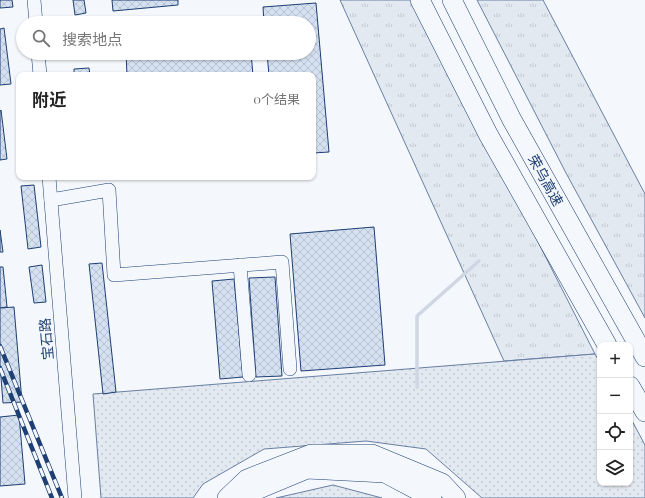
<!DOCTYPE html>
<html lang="zh">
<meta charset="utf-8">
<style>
:root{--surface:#fff;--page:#f6f6f6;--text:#222;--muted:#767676;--line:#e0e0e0}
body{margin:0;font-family:"Playfair Display","Noto Sans SC",serif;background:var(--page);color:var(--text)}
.controls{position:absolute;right:12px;bottom:12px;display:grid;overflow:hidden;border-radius:8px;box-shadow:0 1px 3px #0004}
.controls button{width:36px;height:36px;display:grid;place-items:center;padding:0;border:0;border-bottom:1px solid var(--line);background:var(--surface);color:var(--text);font:20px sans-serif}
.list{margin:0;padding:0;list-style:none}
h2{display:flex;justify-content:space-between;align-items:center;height:52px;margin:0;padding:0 16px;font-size:17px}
h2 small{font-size:13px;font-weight:400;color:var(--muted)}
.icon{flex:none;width:22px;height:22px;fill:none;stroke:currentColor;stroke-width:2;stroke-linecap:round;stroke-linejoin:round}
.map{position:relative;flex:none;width:645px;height:498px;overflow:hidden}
.search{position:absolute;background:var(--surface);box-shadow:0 1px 3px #0004;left:16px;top:16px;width:300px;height:44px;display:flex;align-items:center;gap:10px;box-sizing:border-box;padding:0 14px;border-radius:22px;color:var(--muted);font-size:15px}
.panel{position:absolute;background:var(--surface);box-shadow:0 1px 3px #0004;left:16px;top:72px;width:300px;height:108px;border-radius:8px}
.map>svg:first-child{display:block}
.grass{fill:url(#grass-tufts);stroke:#687fa3}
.garden{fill:url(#garden-dots);stroke:#687fa3}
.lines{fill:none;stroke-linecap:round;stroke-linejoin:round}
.stream{stroke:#cfd7e4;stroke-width:3.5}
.building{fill:url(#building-cross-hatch);stroke:#1d3f73}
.minor-casing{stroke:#1d3f73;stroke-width:14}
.highway-casing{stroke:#1d3f73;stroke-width:20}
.minor{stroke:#f4f7fb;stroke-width:13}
.highway{stroke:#f4f7fb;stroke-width:19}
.rail-casing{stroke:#1d3f73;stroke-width:4.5}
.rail{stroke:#f4f7fb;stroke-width:3;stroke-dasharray:9;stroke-linecap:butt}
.labels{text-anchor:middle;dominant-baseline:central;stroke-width:3;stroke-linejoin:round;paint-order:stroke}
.street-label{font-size:14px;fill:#1d3f73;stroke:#f4f7fb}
</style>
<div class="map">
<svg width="645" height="498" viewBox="0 0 645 498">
<defs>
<pattern id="grass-tufts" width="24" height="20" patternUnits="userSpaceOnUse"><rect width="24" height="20" fill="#e3e9f0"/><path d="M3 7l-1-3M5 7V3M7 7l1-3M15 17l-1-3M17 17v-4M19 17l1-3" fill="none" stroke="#c2c9d1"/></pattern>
<pattern id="garden-dots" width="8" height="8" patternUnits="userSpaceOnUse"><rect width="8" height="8" fill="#e3e9f0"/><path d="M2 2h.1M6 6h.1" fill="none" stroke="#c2c9d1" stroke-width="1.8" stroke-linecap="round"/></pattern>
<pattern id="building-cross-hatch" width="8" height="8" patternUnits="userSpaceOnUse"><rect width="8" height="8" fill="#d5e0f0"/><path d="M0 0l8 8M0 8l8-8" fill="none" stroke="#b6c1d1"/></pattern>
</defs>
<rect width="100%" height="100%" fill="#f4f7fb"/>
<g class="grass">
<path d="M340,0H415L595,354L504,361Z"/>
<path d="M477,0H543L645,194V318L566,173Z"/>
</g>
<g class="garden">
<path d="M595,354L600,363V483H630V417L645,445V498H482L426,449L366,441L264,449L203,484L193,498H101L93,394Z"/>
<path d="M333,485L382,498H276Z"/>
</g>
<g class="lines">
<path class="stream" d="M417,387V316L479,261"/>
</g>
<g class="building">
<path d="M0,0H12L13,7L0,8Z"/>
<path d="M73,0H84L86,13L75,15Z"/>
<path d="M112,0H178V5L113,11Z"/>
<path d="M316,3L329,152L313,153V75H269L267,53H309V23H264L263,7Z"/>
<path d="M86,17V23H71V18Z"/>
<path d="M4,28L11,84L0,85V29Z"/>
<path d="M126,53H251L253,75H127Z"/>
<path d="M89,68L90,75H74V69Z"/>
<path d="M1,110L7,159L0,160V111Z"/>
<path d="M34,185L41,247L28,249L21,186Z"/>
<path d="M374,227L385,365L301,371L290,234Z"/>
<path d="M0,230L3,252H0Z"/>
<path d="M102,263L116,392L103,394L89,264Z"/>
<path d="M42,265L46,302L34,303L29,267Z"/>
<path d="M0,267H3L7,307L0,308Z"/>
<path d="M275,277L282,376L256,377L249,278Z"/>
<path d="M234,279L243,377L220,379L212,281Z"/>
<path d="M14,307L22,402L3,403L0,365V308Z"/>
<path d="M19,415L25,484L0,486V417Z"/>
</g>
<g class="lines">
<g class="minor-casing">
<g id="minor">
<path d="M34,0L36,23"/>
<path d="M38,53L40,75"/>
<path d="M49,177L75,498"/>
<path d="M51,200L109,190L114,275L282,262L290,369"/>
<path d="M240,265L249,375"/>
</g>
</g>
<g class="highway-casing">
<g id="highway">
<path d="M420,0L488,134L607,345"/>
<path d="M452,0L512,120L645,357"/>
<path d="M630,386L645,412"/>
<path d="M227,498L247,479L311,454H372L442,483L456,498"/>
<path d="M244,498L247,494L307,469L385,473L432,498"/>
</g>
</g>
<use href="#minor" class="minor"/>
<use href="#highway" class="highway"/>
<g class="rail-casing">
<g id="rail">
<path d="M0,346L62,498"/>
<path d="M0,368L52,498"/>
</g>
</g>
<use href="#rail" class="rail"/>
</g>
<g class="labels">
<g class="street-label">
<text transform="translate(546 180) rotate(61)">荣乌高速</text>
<text transform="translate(46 339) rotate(-95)">宝石路</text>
</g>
</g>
</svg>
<div class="controls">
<button>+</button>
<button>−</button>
<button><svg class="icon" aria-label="locate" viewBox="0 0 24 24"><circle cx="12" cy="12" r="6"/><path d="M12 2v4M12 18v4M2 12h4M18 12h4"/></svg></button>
<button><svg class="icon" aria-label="layers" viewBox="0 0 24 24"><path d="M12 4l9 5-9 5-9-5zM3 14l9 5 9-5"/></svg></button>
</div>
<div class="search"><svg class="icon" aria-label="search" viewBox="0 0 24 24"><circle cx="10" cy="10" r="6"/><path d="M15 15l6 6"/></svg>搜索地点</div>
<section class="panel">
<h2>附近<small>0个结果</small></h2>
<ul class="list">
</ul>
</section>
</div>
